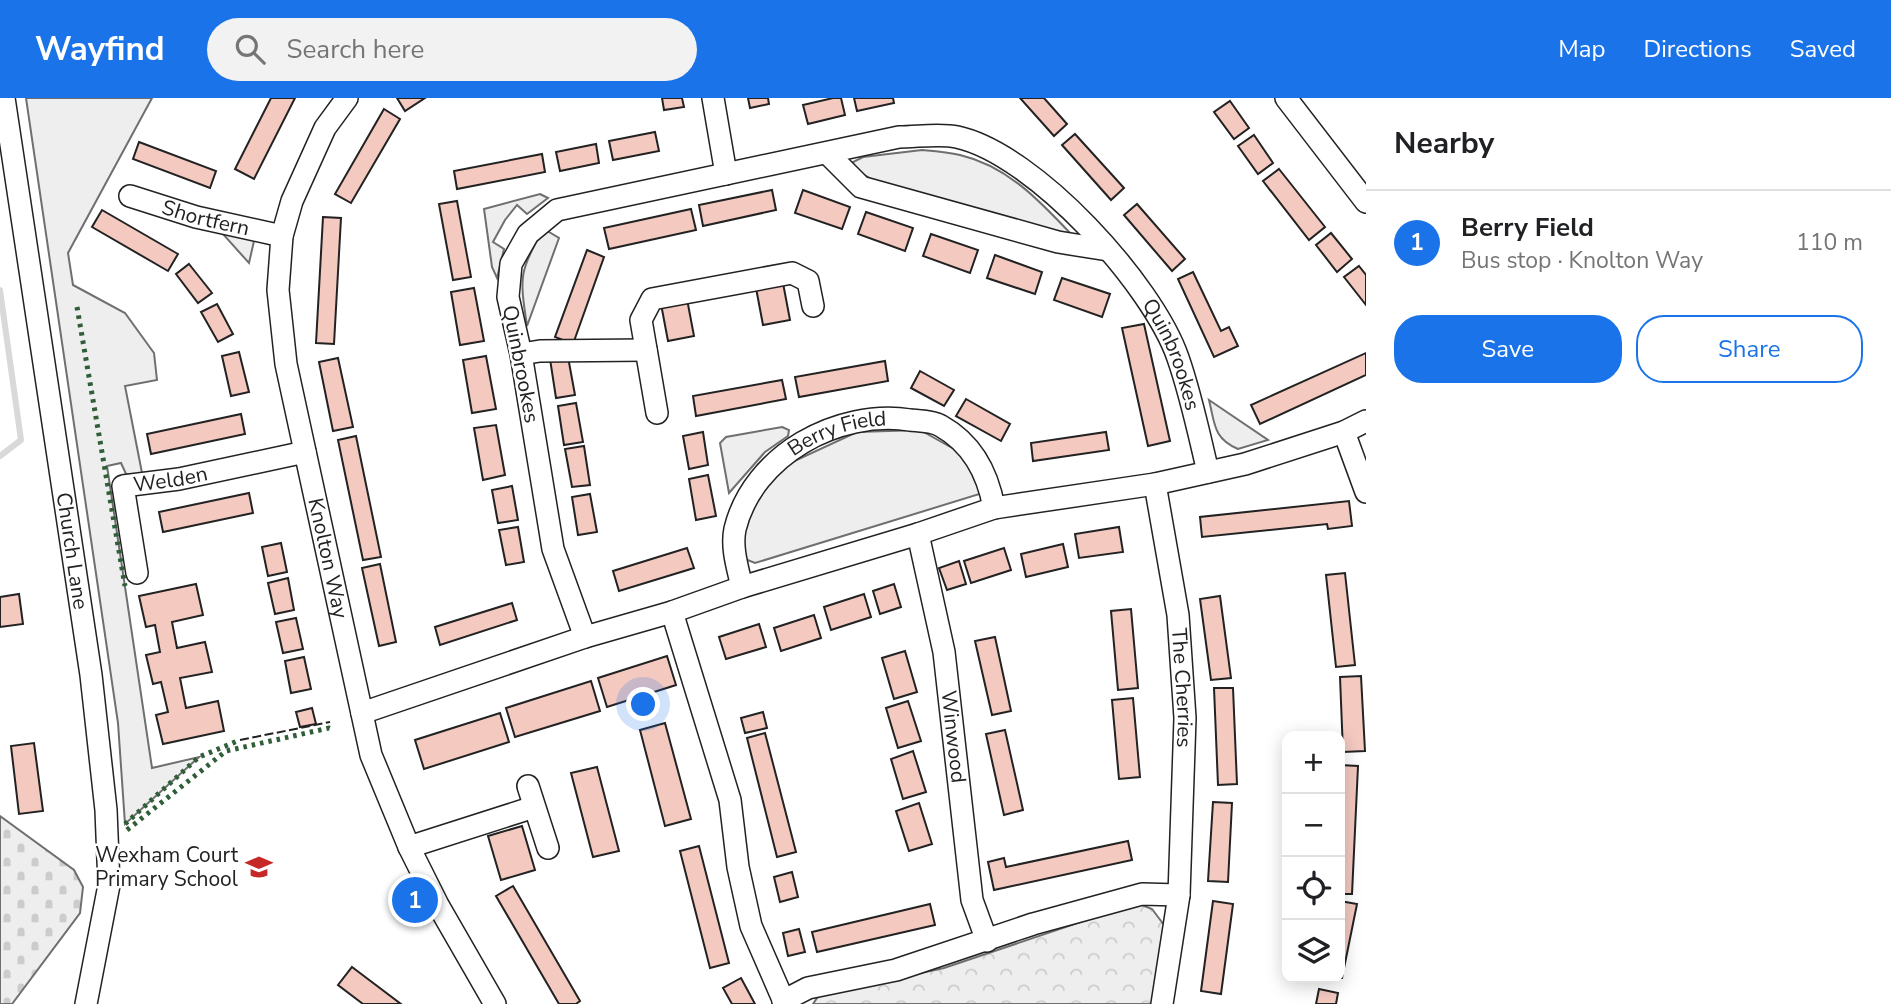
<!DOCTYPE html>
<meta charset="utf-8">
<style>
:root{--surface:#fff;--page:#f2f2f2;--text:#202124;--muted:#757577;--line:#e0e0e0;--accent:#1a73e8}
body{margin:0;font-family:"Nunito Sans",sans-serif;background:var(--page);color:var(--text)}
.controls{position:absolute;right:21px;bottom:21px;display:grid;overflow:hidden;border-radius:14px;box-shadow:0 4px 18px #0003}
.controls button{width:63px;height:63px;display:grid;place-items:center;padding:0;border:0;border-bottom:2px solid var(--line);background:var(--surface);color:var(--text);font:35px sans-serif}
.you{position:absolute;left:644px;top:607px;width:24px;height:24px;margin:-18px;border:5px solid #fff;border-radius:50%;background:#1a73e8;box-shadow:0 0 0 10px #1a73e833}
.badge{display:grid;place-items:center;width:46px;height:46px;border-radius:50%;background:var(--accent);color:#fff;font-size:23px;font-weight:700}
.pin{position:absolute;translate:-50% -50%;border:4px solid #fff;box-shadow:0 2px 7px #0006}
.list{margin:0;padding:0;list-style:none}
h2{display:flex;justify-content:space-between;align-items:center;height:91px;margin:0;padding:0 28px;font-size:30px}
h2 small{font-size:23px;font-weight:400;color:var(--muted)}
.list li{display:grid;grid-template-columns:46px 1fr auto;gap:21px;align-items:center;box-sizing:border-box;height:105px;padding:0 28px;border-top:2px solid var(--line)}
.list b{display:block;font-size:26px;white-space:nowrap}
.list p{margin:0;font-size:23px;white-space:nowrap;color:var(--muted)}
.list em{font-size:23px;font-style:normal;color:var(--muted)}
.actions{display:flex;gap:14px;padding:21px 28px}
.actions a{flex:1;padding:16px 0;border:2px solid var(--accent);border-radius:28px;text-align:center;font-size:24px;color:var(--accent)}
.actions .main{background:var(--accent);color:#fff}
.icon{flex:none;width:38px;height:38px;fill:none;stroke:currentColor;stroke-width:2;stroke-linecap:round;stroke-linejoin:round}
.map{position:relative;flex:none;width:1366px;height:906px;overflow:hidden}
header{display:flex;align-items:center;gap:42px;box-sizing:border-box;height:98px;padding:0 35px;background:var(--accent);color:#fff}
header strong{font-size:33px}
nav{display:flex;gap:38px;margin-inline-start:auto;font-size:24px}
.search{width:490px;height:63px;background:var(--page);display:flex;align-items:center;gap:18px;box-sizing:border-box;padding:0 24px;border-radius:38px;color:var(--muted);font-size:26px}
main{display:flex}
aside{flex:1;background:var(--surface)}
.map>svg:first-child{display:block}
.grass{fill:#eee;stroke:#6f6f6f;stroke-width:2}
.cemetery{fill:url(#cemetery-stones);stroke:#6f6f6f;stroke-width:2}
.park{fill:url(#park-crowns);stroke:#6f6f6f;stroke-width:2}
.lines{fill:none;stroke-linecap:round;stroke-linejoin:round}
.stream{stroke:#d9d9d9;stroke-width:6}
.building{fill:#f3c9c0;stroke:#222;stroke-width:2}
.minor-casing{stroke:#222;stroke-width:24}
.minor{stroke:#fff;stroke-width:21}
.hedge{stroke:#2f5e38;stroke-width:5;stroke-dasharray:3.5 5;stroke-linecap:butt}
.fence{stroke:#222;stroke-width:2;stroke-dasharray:9 3.5;stroke-linecap:butt}
.labels{text-anchor:middle;dominant-baseline:central;stroke-width:5;stroke-linejoin:round;paint-order:stroke}
.street-label{font-size:21px;fill:#222;stroke:#fff}
.poi-label{font-size:21px;fill:#222;stroke:#fff;text-anchor:end}
</style>
<header>
<strong>Wayfind</strong>
<div class="search"><svg class="icon" aria-label="search" viewBox="0 0 24 24"><circle cx="10" cy="10" r="6"/><path d="M15 15l6 6"/></svg>Search here</div>
<nav><a>Map</a><a>Directions</a><a>Saved</a></nav>
</header>
<main>
<div class="map">
<svg width="1366" height="906" viewBox="0 0 1366 906">
<defs>
<pattern id="cemetery-stones" width="16" height="16" patternUnits="userSpaceOnUse" patternTransform="scale(1.75)"><rect width="16" height="16" fill="#eee"/><path d="M2 7V4a2 2 0 0 1 4 0v3zM10 15v-3a2 2 0 0 1 4 0v3z" fill="#ccc"/></pattern>
<pattern id="park-crowns" width="20" height="18" patternUnits="userSpaceOnUse" patternTransform="scale(1.75)"><rect width="20" height="18" fill="#eee"/><path d="M2 6a3 3 0 1 1 6 0M12 15a3 3 0 1 1 6 0" fill="none" stroke="#ccc"/></pattern>
</defs>
<rect width="100%" height="100%" fill="#fff"/>
<g class="grass">
<path d="M26,0H152L68,155L73,187L125,215L154,255L157,282L125,288L143,380L126,376L121,365L107,368L152,670L199,659L125,726L118,625Z"/>
<path d="M922,52C934,53 948,54 960,57C1007,68 1039,102 1071,136L1065,143L873,82L854,71L853,64L863,59Z"/>
<path d="M540,96L548,100L527,116L517,107L505,122L493,144L504,151L497,180L492,169L484,111Z"/>
<path d="M544,131L559,140L527,228C520,181 518,173 544,131Z"/>
<path d="M222,135L250,139L254,143L249,165Z"/>
<path d="M1209,302L1268,342L1238,351C1213,340 1215,326 1209,302Z"/>
<path d="M782,329L789,332L788,338L765,354L729,395L720,345L726,339Z"/>
<path d="M920,332L963,356L986,394L755,465L740,459L744,417L767,388L790,365L857,334Z"/>
</g>
<path class="cemetery" d="M0,718L74,772L83,789L80,815L12,906H0Z"/>
<path class="park" d="M1137,805L1152,811L1164,827L1152,906H813L819,897L944,870Z"/>
<g class="lines">
<path class="stream" d="M0,192L21,342L0,358"/>
</g>
<g class="building">
<path d="M271,0H295L254,81L235,71Z"/>
<path d="M397,0H425L405,13Z"/>
<path d="M662,0H682L684,9L664,12Z"/>
<path d="M748,0H768L769,6L750,10Z"/>
<path d="M833,0H841L845,17L808,26L803,7Z"/>
<path d="M854,0H893L894,5L857,13Z"/>
<path d="M1020,0H1044L1067,26L1054,38Z"/>
<path d="M1230,3L1249,30L1234,41L1214,14Z"/>
<path d="M384,11L400,21L351,105L335,96Z"/>
<path d="M655,34L659,53L613,62L609,43Z"/>
<path d="M1075,36L1124,90L1111,102L1062,47Z"/>
<path d="M1254,37L1273,65L1258,76L1238,48Z"/>
<path d="M139,44L216,73L210,90L133,61Z"/>
<path d="M596,46L599,65L560,73L556,54Z"/>
<path d="M542,56L545,74L457,91L454,73Z"/>
<path d="M1279,71L1325,129L1309,142L1263,83Z"/>
<path d="M772,92L776,112L703,128L699,107Z"/>
<path d="M803,92L850,109L842,131L795,115Z"/>
<path d="M457,103L471,179L453,182L439,106Z"/>
<path d="M1137,106L1185,161L1172,173L1124,117Z"/>
<path d="M691,111L696,132L609,151L604,130Z"/>
<path d="M102,112L178,156L168,173L92,129Z"/>
<path d="M866,114L913,130L905,153L858,136Z"/>
<path d="M323,119L341,120L334,246L316,245Z"/>
<path d="M1331,135L1352,161L1337,174L1316,147Z"/>
<path d="M931,136L978,152L970,175L923,158Z"/>
<path d="M587,152L604,159L573,246L555,239Z"/>
<path d="M995,157L1042,174L1035,196L987,180Z"/>
<path d="M189,166L212,195L198,205L176,176Z"/>
<path d="M1359,168L1366,177V207L1344,179Z"/>
<path d="M1193,174L1221,233L1229,229L1238,248L1214,259L1178,181Z"/>
<path d="M1062,180L1110,196L1102,219L1054,202Z"/>
<path d="M783,185L790,222L763,227L756,190Z"/>
<path d="M474,190L484,243L460,247L451,194Z"/>
<path d="M687,201L694,238L668,243L661,206Z"/>
<path d="M217,206L233,236L218,244L201,214Z"/>
<path d="M1144,226L1170,343L1148,348L1122,230Z"/>
<path d="M239,254L249,294L231,298L222,258Z"/>
<path d="M1366,255V277L1260,326L1251,307Z"/>
<path d="M486,258L496,311L472,315L463,262Z"/>
<path d="M568,259L575,297L556,300L550,261Z"/>
<path d="M338,260L353,329L333,333L319,264Z"/>
<path d="M885,263L888,283L799,299L795,279Z"/>
<path d="M920,273L954,292L944,308L911,290Z"/>
<path d="M782,282L786,301L696,318L693,298Z"/>
<path d="M966,301L1010,326L1001,343L956,318Z"/>
<path d="M576,305L583,344L564,347L558,308Z"/>
<path d="M241,316L245,336L151,356L147,336Z"/>
<path d="M496,327L505,377L483,382L474,330Z"/>
<path d="M703,334L708,367L689,371L683,338Z"/>
<path d="M1106,334L1109,352L1033,363L1031,345Z"/>
<path d="M356,338L381,459L363,462L338,342Z"/>
<path d="M584,348L590,387L572,389L565,351Z"/>
<path d="M708,377L716,418L696,422L689,381Z"/>
<path d="M512,388L518,422L498,425L492,392Z"/>
<path d="M249,395L253,415L163,434L159,414Z"/>
<path d="M590,396L597,434L578,437L572,399Z"/>
<path d="M1349,403L1352,428L1328,431L1327,426L1202,439L1200,419Z"/>
<path d="M518,429L524,464L506,467L499,432Z"/>
<path d="M1119,429L1123,454L1079,460L1075,436Z"/>
<path d="M281,445L287,474L268,478L262,449Z"/>
<path d="M1063,446L1068,469L1026,479L1021,456Z"/>
<path d="M687,450L694,470L619,493L613,473Z"/>
<path d="M1004,450L1011,472L971,485L964,463Z"/>
<path d="M959,463L966,486L947,492L939,470Z"/>
<path d="M380,466L396,544L379,548L362,470Z"/>
<path d="M1345,475L1355,567L1336,569L1326,477Z"/>
<path d="M288,480L294,512L275,516L268,485Z"/>
<path d="M196,486L203,517L172,524L177,550L205,544L212,574L180,580L186,610L218,603L224,633L163,646L156,617L168,614L161,584L153,586L146,557L160,554L155,527L146,529L139,498Z"/>
<path d="M894,486L901,509L880,516L873,493Z"/>
<path d="M19,496L23,526L0,529V499Z"/>
<path d="M864,496L871,519L831,532L824,509Z"/>
<path d="M1220,498L1231,580L1211,582L1200,501Z"/>
<path d="M512,505L517,522L440,547L435,529Z"/>
<path d="M1131,511L1138,590L1118,592L1111,513Z"/>
<path d="M814,517L821,540L781,553L774,530Z"/>
<path d="M296,520L303,551L283,555L276,524Z"/>
<path d="M759,526L766,549L726,561L719,539Z"/>
<path d="M995,539L1011,613L992,617L975,543Z"/>
<path d="M905,553L917,594L894,601L882,560Z"/>
<path d="M667,558L676,587L607,609L598,580Z"/>
<path d="M304,559L311,591L291,595L285,563Z"/>
<path d="M1361,578L1365,653L1343,654L1340,579Z"/>
<path d="M591,583L600,613L515,639L506,610Z"/>
<path d="M1214,590H1233L1237,686L1218,687Z"/>
<path d="M1133,600L1140,679L1119,681L1112,602Z"/>
<path d="M908,603L921,643L898,650L886,610Z"/>
<path d="M312,610L316,626L300,629L296,614Z"/>
<path d="M763,614L767,630L745,635L741,620Z"/>
<path d="M500,615L509,644L424,671L415,642Z"/>
<path d="M665,625L691,721L665,728L640,632Z"/>
<path d="M1005,632L1023,712L1004,717L986,636Z"/>
<path d="M765,635L796,754L777,759L747,640Z"/>
<path d="M34,645L43,713L19,716L11,648Z"/>
<path d="M913,653L926,694L903,701L891,661Z"/>
<path d="M1340,667L1358,668L1352,796H1340Z"/>
<path d="M597,669L619,753L593,759L571,675Z"/>
<path d="M1213,704L1232,705L1228,784L1208,783Z"/>
<path d="M919,705L932,746L909,753L896,713Z"/>
<path d="M522,728L535,772L501,782L488,738Z"/>
<path d="M1128,743L1132,762L994,792L988,764L1004,760L1006,769Z"/>
<path d="M699,748L729,865L710,870L680,753Z"/>
<path d="M792,774L798,799L780,804L774,779Z"/>
<path d="M513,788L580,903L576,906H559L496,798Z"/>
<path d="M1213,803L1233,806L1221,896L1201,893Z"/>
<path d="M1340,803L1357,806L1342,880H1340Z"/>
<path d="M930,806L935,827L817,854L812,834Z"/>
<path d="M799,831L805,854L788,858L783,835Z"/>
<path d="M352,869L401,906H363L338,887Z"/>
<path d="M741,880L755,906H732L723,890Z"/>
<path d="M1319,891L1338,895L1336,906H1316Z"/>
</g>
<g class="lines">
<g class="minor-casing">
<g id="minor">
<path id="s1" d="M4,0L91,577L106,712L109,787L86,906"/>
<path id="s2" d="M347,0L325,30L292,103L282,138L278,192L286,266L371,657L409,749L438,807L495,906"/>
<path d="M713,0L726,76"/>
<path d="M1286,0L1366,104"/>
<path d="M827,55L861,89L1058,144L1108,152"/>
<path id="s3" d="M130,98L196,119L282,138"/>
<path d="M521,256L540,253L646,252"/>
<path d="M657,315L641,222L652,201L792,175L808,183L813,208"/>
<path d="M1344,334L1366,394"/>
<path id="s4" d="M1155,386L1178,517L1185,620L1179,797L1162,906"/>
<path id="s5" d="M918,436L944,554L972,802L987,843"/>
<path id="s6" d="M137,475L123,388L179,381L305,354"/>
<path id="s7" d="M742,489C738,471 731,450 735,431C753,357 838,311 910,322C919,323 933,323 941,328C973,346 988,376 994,410"/>
<path d="M672,514L730,702L738,769L751,828L785,906"/>
<path id="s8" d="M585,539L553,451L521,256L508,199L511,166L528,136L557,112L899,39C917,39 940,35 957,39C1035,56 1153,187 1178,260C1191,297 1199,336 1208,374"/>
<path d="M362,615L585,539L672,514L742,489L918,436L994,410L1155,386L1245,366L1344,334L1366,323"/>
<path d="M528,688L548,750"/>
<path d="M409,749L534,709"/>
<path d="M783,903L808,890L896,872L1033,826L1142,796L1179,797"/>
</g>
</g>
<use href="#minor" class="minor"/>
<g class="hedge">
<path d="M77,209L125,488"/>
<path d="M125,726L199,659L240,642"/>
<path d="M127,732L226,653L329,630L334,632"/>
</g>
<path class="fence" d="M240,642L330,624"/>
</g>
<defs>
<g id="school-bare" transform="scale(2.1)"><path d="M0-5L7-2L0 1L-7-2ZM-4 1L0 2.5L4 1V4Q0 6-4 4Z" fill="#c62828" stroke="#fff" stroke-width="2.5" paint-order="stroke"/></g>
</defs>
<g fill-rule="evenodd">
<use href="#school-bare" x="259" y="769"/>
</g>
<g class="labels">
<g class="street-label">
<text stroke="none"><textPath href="#s3" startOffset="79">Shortfern</textPath></text>
<text stroke="none"><textPath href="#s8" startOffset="1178">Quinbrookes</textPath></text>
<text transform="translate(521 266) rotate(79)">Quinbrookes</text>
<text stroke="none"><textPath href="#s7" startOffset="208">Berry Field</textPath></text>
<text stroke="none"><textPath href="#s6" startOffset="136">Welden</textPath></text>
<text stroke="none"><textPath href="#s1" startOffset="458">Church Lane</textPath></text>
<text stroke="none"><textPath href="#s2" startOffset="481">Knolton Way</textPath></text>
<text stroke="none"><textPath href="#s4" startOffset="206">The Cherries</textPath></text>
<text stroke="none"><textPath href="#s5" startOffset="206">Winwood</textPath></text>
</g>
<g class="poi-label">
<text x="238" y="757">Wexham Court<tspan x="238" dy="24">Primary School</tspan></text>
</g>
</g>
</svg>
<div class="controls">
<button>+</button>
<button>−</button>
<button><svg class="icon" aria-label="locate" viewBox="0 0 24 24"><circle cx="12" cy="12" r="6"/><path d="M12 2v4M12 18v4M2 12h4M18 12h4"/></svg></button>
<button><svg class="icon" aria-label="layers" viewBox="0 0 24 24"><path d="M12 4l9 5-9 5-9-5zM3 14l9 5 9-5"/></svg></button>
</div>
<div class="you"></div>
<div class="pin badge" style="left:415px;top:802px">1</div>
</div>
<aside>
<h2>Nearby<small></small></h2>
<ul class="list">
<li><span class="badge">1</span><div><b>Berry Field</b><p>Bus stop · Knolton Way</p></div><em>110 m</em></li>
</ul>
<div class="actions"><a class="main">Save</a><a>Share</a></div>
</aside>
</main>
